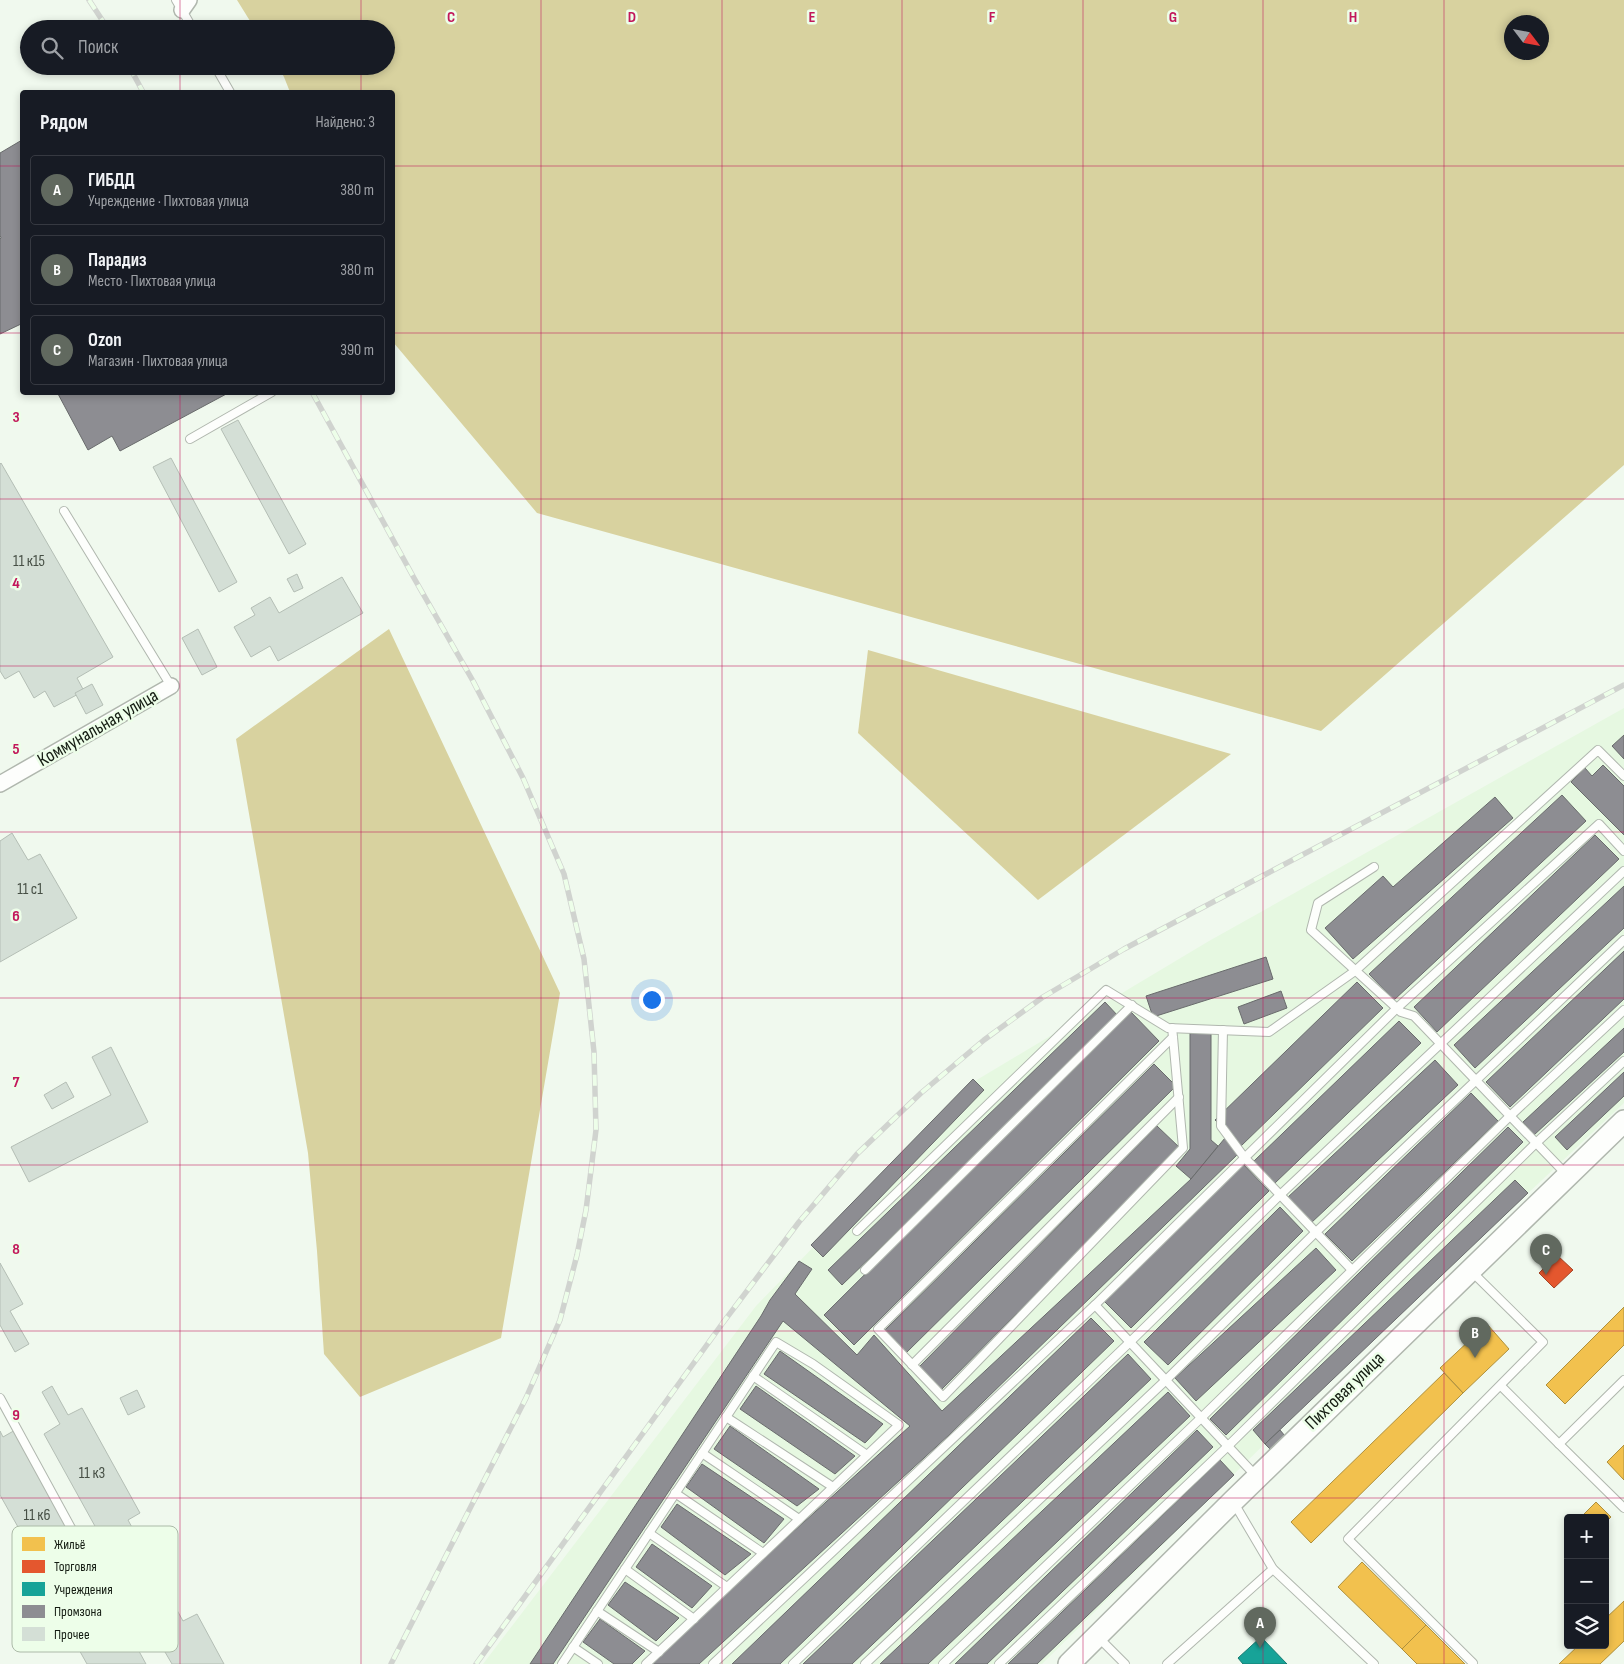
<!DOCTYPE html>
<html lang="ru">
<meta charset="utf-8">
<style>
:root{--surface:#171b24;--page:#20242c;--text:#f1f3f6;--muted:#9ea1a6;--line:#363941;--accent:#61695f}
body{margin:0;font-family:"Sofia Sans Condensed",sans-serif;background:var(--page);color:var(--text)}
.controls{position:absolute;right:15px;bottom:15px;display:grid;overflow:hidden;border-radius:5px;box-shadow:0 2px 8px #0003}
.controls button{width:45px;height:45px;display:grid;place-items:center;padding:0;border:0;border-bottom:1px solid var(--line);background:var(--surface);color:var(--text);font:25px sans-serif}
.compass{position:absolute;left:1504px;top:15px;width:45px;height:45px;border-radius:50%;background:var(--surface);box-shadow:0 2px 8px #0003;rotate:122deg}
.you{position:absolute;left:651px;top:999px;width:18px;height:18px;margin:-12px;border:4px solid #fff;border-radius:50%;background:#1a73e8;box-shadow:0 0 0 8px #1a73e833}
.badge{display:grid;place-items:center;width:32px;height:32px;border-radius:50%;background:var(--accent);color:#fff;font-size:16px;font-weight:700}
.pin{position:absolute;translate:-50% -41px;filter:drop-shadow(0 1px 2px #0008)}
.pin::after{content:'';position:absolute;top:26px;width:18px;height:15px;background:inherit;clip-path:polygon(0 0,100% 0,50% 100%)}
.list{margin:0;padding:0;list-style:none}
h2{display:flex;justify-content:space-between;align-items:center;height:65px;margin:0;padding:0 20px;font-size:21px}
h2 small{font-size:16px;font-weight:400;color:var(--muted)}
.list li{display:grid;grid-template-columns:32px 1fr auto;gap:15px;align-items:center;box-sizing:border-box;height:70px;margin:0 10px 10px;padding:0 10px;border:1px solid var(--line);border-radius:5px}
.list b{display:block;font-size:19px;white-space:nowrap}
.list p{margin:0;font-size:16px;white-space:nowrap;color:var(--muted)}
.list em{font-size:16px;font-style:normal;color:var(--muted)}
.icon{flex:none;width:28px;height:28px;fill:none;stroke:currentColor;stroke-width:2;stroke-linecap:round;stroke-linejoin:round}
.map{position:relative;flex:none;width:1624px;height:1664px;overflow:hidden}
.search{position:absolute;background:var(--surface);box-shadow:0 2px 8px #0003;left:20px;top:20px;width:375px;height:55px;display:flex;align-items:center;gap:12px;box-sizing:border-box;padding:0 18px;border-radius:28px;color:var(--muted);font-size:19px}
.panel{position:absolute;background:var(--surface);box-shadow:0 2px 8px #0003;left:20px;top:90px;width:375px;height:305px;border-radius:5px}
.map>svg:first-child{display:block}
.built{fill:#e6f8e1}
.forest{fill:#d8d29f;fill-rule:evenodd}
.homes{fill:#f2c14e;stroke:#af903c}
.shops{fill:#e4572e;stroke:#a64526}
.public{fill:#17a398;stroke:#167a70}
.industry{fill:#8d8d92;stroke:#696b6c}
.building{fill:#d4dfd6;stroke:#b4beb5}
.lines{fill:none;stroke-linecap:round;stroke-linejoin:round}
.lane-casing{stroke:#b0b7ae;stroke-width:10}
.street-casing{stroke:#b0b7ae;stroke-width:18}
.secondary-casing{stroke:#b0b7ae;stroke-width:24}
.lane{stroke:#fdfefc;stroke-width:8}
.street{stroke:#fdfefc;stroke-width:15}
.secondary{stroke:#fdfefc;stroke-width:21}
.rail-casing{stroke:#d0d3cf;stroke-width:5.5}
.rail{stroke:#edfee9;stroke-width:4;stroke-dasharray:11;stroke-linecap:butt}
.grid{fill:none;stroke:#c2185b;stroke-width:1;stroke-opacity:0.55}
.labels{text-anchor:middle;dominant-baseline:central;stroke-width:5;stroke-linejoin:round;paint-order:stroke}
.number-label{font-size:16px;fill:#464f45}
.street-label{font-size:19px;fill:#141c12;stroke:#edfee9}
.key{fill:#edfee9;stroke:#acbaa8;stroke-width:1}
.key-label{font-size:14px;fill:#141c12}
.grid-label{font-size:16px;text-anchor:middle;font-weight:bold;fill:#c2185b;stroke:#edfee9;stroke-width:5;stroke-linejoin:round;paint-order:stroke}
</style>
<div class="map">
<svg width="1624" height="1664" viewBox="0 0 1624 1664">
<rect width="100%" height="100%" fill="#f0f9ee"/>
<path class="built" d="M1624,708V1103L1319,1390L1042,1664H483L756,1306L975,1081L1209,941Z"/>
<g class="forest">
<path d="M237,0H1624V465L1321,731L537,513L393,342L392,92H290L284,77L278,66H386V29H255ZM1512,22H1542V52H1512Z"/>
<path d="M389,629L560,993L501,1338L360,1397L324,1354L317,1251L308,1153L236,739Z"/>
<path d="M868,650L1231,754L1038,900L858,733Z"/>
</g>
<g class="homes">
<path d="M1624,1307V1345L1565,1404L1546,1385Z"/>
<path d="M1487,1324L1509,1349L1463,1393L1440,1368Z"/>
<path d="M1444,1373L1463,1393L1311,1543L1291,1522Z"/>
<path d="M1624,1445V1480L1607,1462Z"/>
<path d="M1596,1502L1611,1517L1605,1523V1518H1580Z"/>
<path d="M1362,1562L1426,1625L1402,1649L1338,1587Z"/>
<path d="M1624,1601V1641L1600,1664H1559L1579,1645H1605V1619Z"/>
<path d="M1426,1625L1465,1664H1417L1402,1649Z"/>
</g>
<path class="shops" d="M1557,1255L1573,1270L1554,1288L1539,1273Z"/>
<path class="public" d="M1261,1637L1287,1664H1243L1238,1658Z"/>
<g class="industry">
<path d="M22,140V327L21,324L0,334V239L1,238L0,235V153Z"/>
<path d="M57,392H230L120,451L112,436L88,450Z"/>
<path d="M1624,735V759L1612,746Z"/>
<path d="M1603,765L1624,786V835L1571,782L1585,768L1592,776Z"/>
<path d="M1562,795L1586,821L1394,1000L1369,974Z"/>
<path d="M1495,797L1513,818L1353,959L1325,928L1383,876L1393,887Z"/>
<path d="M1595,835L1619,859L1437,1032L1414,1007Z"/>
<path d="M1624,886V928L1475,1068L1454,1045Z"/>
<path d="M1624,951V999L1510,1107L1486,1082Z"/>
<path d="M1266,957L1273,979L1153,1017L1146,996Z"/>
<path d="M1357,982L1383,1008L1241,1146L1215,1120Z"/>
<path d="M1281,991L1287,1008L1244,1024L1238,1007Z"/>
<path d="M1105,1002L1119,1017L842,1285L828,1270Z"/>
<path d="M1130,1011L1159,1041L854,1345L824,1315Z"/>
<path d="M1399,1021L1421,1043L1275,1183L1254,1161Z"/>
<path d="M1624,1028V1052L1534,1135L1523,1122Z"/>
<path d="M1190,1033H1211V1140L1218,1146L1191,1179L1176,1166L1190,1149Z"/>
<path d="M1435,1060L1458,1085L1311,1223L1287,1198Z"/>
<path d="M1154,1064L1176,1086L905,1354L883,1332Z"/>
<path d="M1624,1072V1096L1567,1150L1555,1137Z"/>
<path d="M973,1079L984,1090L823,1257L811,1245Z"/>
<path d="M1471,1093L1498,1121L1352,1261L1325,1234Z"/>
<path d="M1157,1126L1180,1148L941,1390L918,1368Z"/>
<path d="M1508,1127L1523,1142L1226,1435L1210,1419Z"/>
<path d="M1225,1138L1239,1153L948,1436L699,1664H647L910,1426L783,1321L553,1664H530L761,1316L770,1300L799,1261L812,1269L795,1294L857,1355L874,1335L942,1411L1191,1179Z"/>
<path d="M1242,1163L1269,1191L1131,1328L1104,1301Z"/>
<path d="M1515,1180L1528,1193L1265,1444L1253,1430Z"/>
<path d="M1280,1207L1303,1231L1168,1365L1144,1342Z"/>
<path d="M1316,1248L1336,1270L1196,1401L1175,1378Z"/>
<path d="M1091,1318L1114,1341L780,1664H732Z"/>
<path d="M780,1351L883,1424L865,1443L764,1374Z"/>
<path d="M1128,1354L1151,1379L852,1664H803Z"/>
<path d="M756,1386L855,1456L835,1474L740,1409Z"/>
<path d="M1168,1392L1190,1416L928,1664H880Z"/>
<path d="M730,1426L819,1489L797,1506L714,1449Z"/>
<path d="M1197,1430L1213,1447L987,1664H955Z"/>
<path d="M1280,1430L1285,1436L1271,1450L1265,1444Z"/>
<path d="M1220,1460L1234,1475L1037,1664H1008Z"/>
<path d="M702,1464L784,1519L764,1543L686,1487Z"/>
<path d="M677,1504L751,1554L725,1575L661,1527Z"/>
<path d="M652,1544L712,1586L692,1608L636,1567Z"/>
<path d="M625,1582L679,1618L656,1641L608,1605Z"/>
<path d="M600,1619L645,1651L632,1664H614L583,1642Z"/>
</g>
<g class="building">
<path d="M238,420L306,544L289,554L221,429Z"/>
<path d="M171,458L237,582L219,592L153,467Z"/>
<path d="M1,463L113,657L77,678L84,691L54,707L45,691L34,698L19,671L5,679L0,671V464Z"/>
<path d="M297,574L303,588L294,592L287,579Z"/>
<path d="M342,577L363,613L278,661L270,646L251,657L234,627L255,615L251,608L270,597L279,613Z"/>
<path d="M198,629L217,667L202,675L182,638Z"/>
<path d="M92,684L103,705L86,714L75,693Z"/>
<path d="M12,833L28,860L40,854L77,918L0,962V841Z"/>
<path d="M111,1047L148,1122L29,1182L11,1147L111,1095L92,1057Z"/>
<path d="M66,1082L74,1097L52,1109L44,1095Z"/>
<path d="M0,1263L23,1304L10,1311L29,1344L15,1352L0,1325Z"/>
<path d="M52,1386L68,1415L82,1408L140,1513L128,1520L146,1553L132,1560L115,1529L101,1537L44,1434L60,1424L42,1392Z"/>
<path d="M137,1390L145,1407L128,1415L120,1398Z"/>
<path d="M17,1429L82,1549L70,1556L80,1574L67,1581L50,1551L36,1559L0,1495V1431L3,1437Z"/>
<path d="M167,1592L183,1621L197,1614L224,1664H172L158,1640L175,1630L157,1598Z"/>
<path d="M118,1613L146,1664H87L73,1639Z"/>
</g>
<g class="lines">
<g class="lane-casing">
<g id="lane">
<path d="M176,0L193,29"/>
<path d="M215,66L230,92"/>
<path d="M190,439L272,392"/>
<path d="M64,511L171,686"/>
<path d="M1374,867L1318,903L1311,930L1401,1012L1414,1016L1566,1174"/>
<path d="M1172,1028L1173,1037L1183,1148L943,1397L878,1329L1173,1037"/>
<path d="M1223,1030L1221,1126L1244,1157L1352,1270"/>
<path d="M857,1231L1106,990L1168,1028L1269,1032L1355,971L1598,750L1624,776"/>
<path d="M865,1270L1132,1005"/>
<path d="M1471,1271L1543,1342L1348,1539L1473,1663"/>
<path d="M1095,1305L1256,1476"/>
<path d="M912,1365L1179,1097"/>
<path d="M753,1376L867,1455"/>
<path d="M1501,1386L1559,1444L1624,1380"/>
<path d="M0,1398L100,1581"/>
<path d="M726,1417L833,1487"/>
<path d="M1559,1444L1624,1508"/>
<path d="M702,1453L799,1519"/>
<path d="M675,1493L763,1553"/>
<path d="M1234,1503L1273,1569L1374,1664"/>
<path d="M649,1533L727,1587"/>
<path d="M625,1569L694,1619"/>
<path d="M597,1611L659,1652"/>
<path d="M1098,1637L1125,1664"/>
<path d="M573,1647L598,1664"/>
<path d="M562,1664L776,1342L813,1364L899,1425L646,1664"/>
<path d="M713,1664L1095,1305L1397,1008L1599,824L1624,851"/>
<path d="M793,1664L1130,1342L1280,1195L1624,871"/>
<path d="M865,1664L1166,1380L1316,1232L1624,940"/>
<path d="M943,1664L1201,1418L1510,1116L1624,1010"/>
<path d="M999,1664L1228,1446L1536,1143L1624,1061"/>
<path d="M1167,1664L1273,1569"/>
</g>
</g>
<g class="street-casing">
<g id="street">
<path d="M182,10L189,0"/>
<path d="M0,784L171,686"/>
</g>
</g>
<g class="secondary-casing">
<path id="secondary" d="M1069,1664L1233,1501L1624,1121"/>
</g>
<use href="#lane" class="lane"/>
<use href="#street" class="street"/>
<use href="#secondary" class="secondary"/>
<g class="rail-casing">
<g id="rail">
<path d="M89,0L108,29"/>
<path d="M129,66L143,92"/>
<path d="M312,392L414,578L473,681L523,778L564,874L584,959L594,1052L596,1130L586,1210L577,1255L560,1320L526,1398L391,1664"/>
<path d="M476,1664L722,1324L799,1222L857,1154L921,1093L984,1040L1043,997L1124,949L1624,685"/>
</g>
</g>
<use href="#rail" class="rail"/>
</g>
<path class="grid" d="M180,0V29M361,0V29M541,0V1664M722,0V1664M902,0V1664M1083,0V1664M1263,0V1664M1444,0V1664M180,66V92M361,66V92M0,166H22M392,166H1624M0,333H22M392,333H1624M180,392V1664M361,392V1664M0,499H1624M0,666H1624M0,832H1624M0,998H1624M0,1165H1624M0,1331H1624M0,1498H1624"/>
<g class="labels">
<g class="number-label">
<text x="29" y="561">11 к15</text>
<text x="30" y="889">11 с1</text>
<text x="92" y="1473">11 к3</text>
<text x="37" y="1515">11 к6</text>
</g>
<g class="street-label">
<text transform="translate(98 728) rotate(-30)">Коммунальная улица</text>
<text transform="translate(1345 1391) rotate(-44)">Пихтовая улица</text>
</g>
</g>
<rect x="12" y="1526" width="166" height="126" rx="8" class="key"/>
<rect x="22" y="1537" width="23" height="14" fill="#f2c14e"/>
<rect x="22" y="1560" width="23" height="13" fill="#e4572e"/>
<rect x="22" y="1582" width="23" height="14" fill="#17a398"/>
<rect x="22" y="1605" width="23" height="13" fill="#8d8d92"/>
<rect x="22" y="1627" width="23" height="14" fill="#d4dfd6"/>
<g class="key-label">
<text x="54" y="1549">Жильё</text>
<text x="54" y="1571">Торговля</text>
<text x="54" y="1594">Учреждения</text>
<text x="54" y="1616">Промзона</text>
<text x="54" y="1639">Прочее</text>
</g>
<g class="grid-label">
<text x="451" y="22">C</text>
<text x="632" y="22">D</text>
<text x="812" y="22">E</text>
<text x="992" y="22">F</text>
<text x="1173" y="22">G</text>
<text x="1353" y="22">H</text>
<text x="16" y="422">3</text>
<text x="16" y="588">4</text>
<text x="16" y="754">5</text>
<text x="16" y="921">6</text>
<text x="16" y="1087">7</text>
<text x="16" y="1254">8</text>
<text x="16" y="1420">9</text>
</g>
</svg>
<div class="controls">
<button>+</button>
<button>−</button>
<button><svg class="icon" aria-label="layers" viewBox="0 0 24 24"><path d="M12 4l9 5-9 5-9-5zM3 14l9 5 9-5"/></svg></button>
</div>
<svg class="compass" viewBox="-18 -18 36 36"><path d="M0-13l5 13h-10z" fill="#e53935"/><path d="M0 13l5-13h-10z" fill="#9ea1a6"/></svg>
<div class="you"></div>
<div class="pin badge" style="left:1260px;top:1648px">A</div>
<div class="pin badge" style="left:1475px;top:1358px">B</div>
<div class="pin badge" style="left:1546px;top:1275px">C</div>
<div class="search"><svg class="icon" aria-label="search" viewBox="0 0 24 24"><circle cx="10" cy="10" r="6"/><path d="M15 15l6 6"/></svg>Поиск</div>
<section class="panel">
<h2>Рядом<small>Найдено: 3</small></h2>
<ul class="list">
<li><span class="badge">A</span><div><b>ГИБДД</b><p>Учреждение · Пихтовая улица</p></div><em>380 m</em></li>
<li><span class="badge">B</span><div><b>Парадиз</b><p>Место · Пихтовая улица</p></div><em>380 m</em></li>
<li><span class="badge">C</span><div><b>Ozon</b><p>Магазин · Пихтовая улица</p></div><em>390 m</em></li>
</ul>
</section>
</div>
